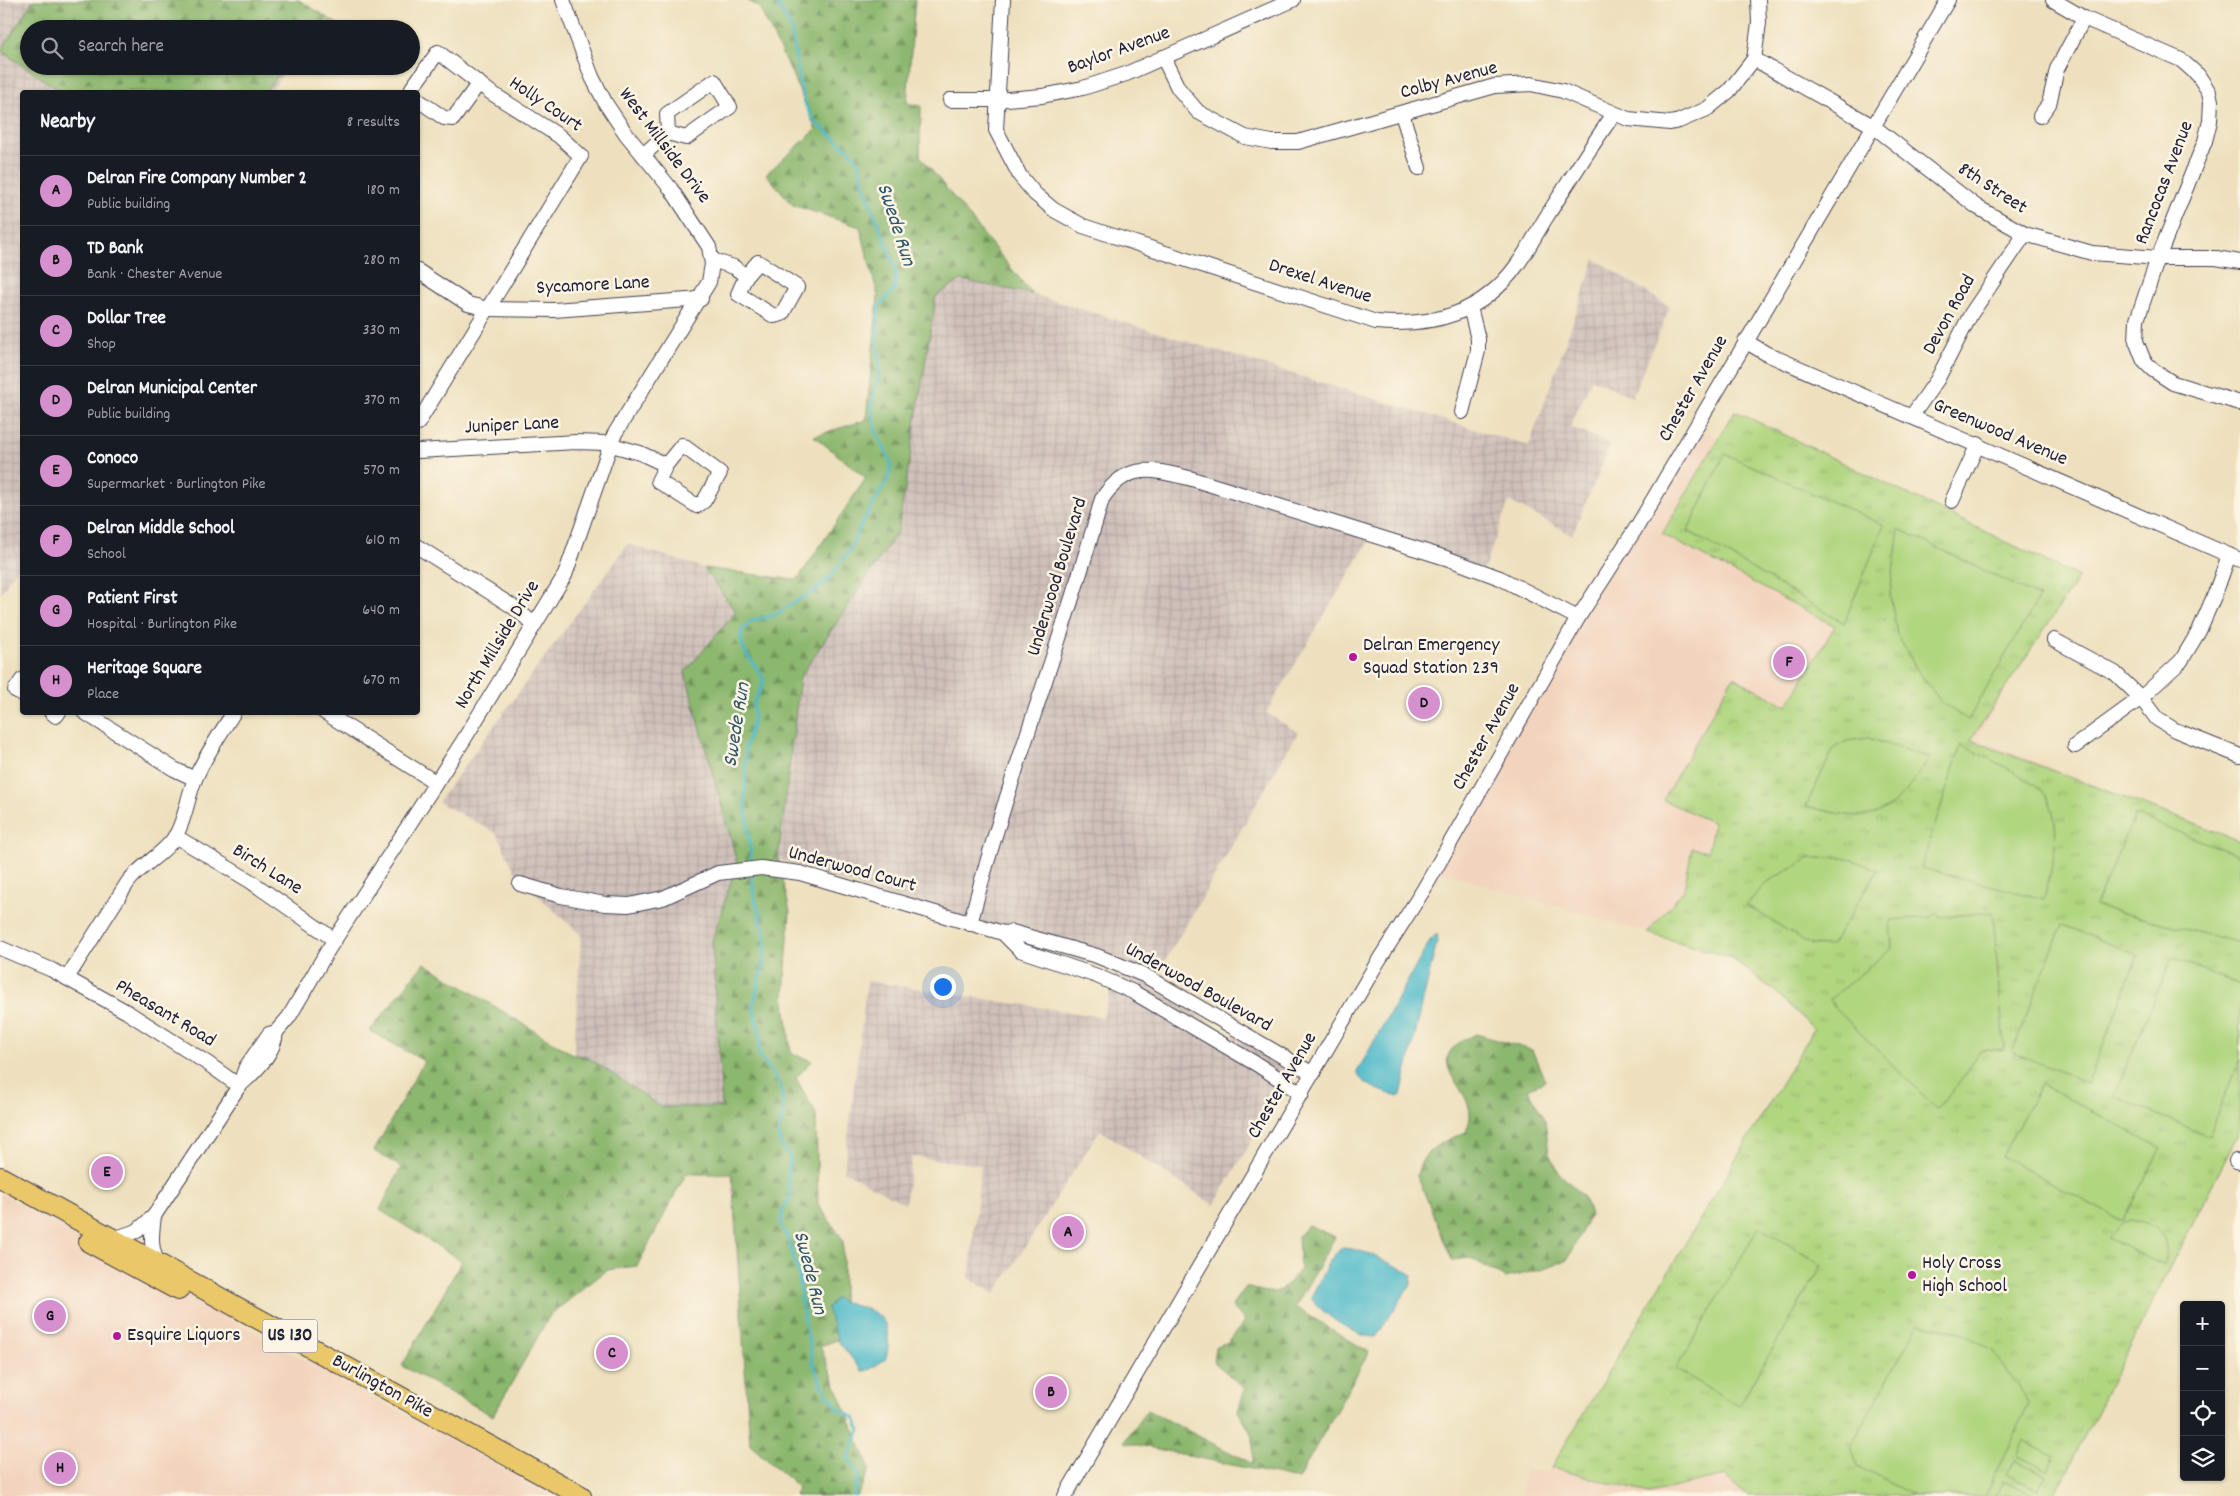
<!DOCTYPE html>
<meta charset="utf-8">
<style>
:root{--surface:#171b24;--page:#242831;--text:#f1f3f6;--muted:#9ea1a6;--line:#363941;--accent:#d690ce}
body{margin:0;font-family:Dekko,sans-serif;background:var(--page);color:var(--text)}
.controls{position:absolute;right:15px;bottom:15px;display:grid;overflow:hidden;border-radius:5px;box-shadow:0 1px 4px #0004}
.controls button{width:45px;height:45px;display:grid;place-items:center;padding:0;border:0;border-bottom:1px solid var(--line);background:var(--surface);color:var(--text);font:25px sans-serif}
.you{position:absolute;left:942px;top:986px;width:18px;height:18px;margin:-12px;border:4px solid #fff;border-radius:50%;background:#1a73e8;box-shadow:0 0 0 8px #1a73e833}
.badge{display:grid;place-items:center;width:32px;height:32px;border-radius:50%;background:var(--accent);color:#111;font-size:16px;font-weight:700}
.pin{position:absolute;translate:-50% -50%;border:2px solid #fff;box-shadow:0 1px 5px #0006}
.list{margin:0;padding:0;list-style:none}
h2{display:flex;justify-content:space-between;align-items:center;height:65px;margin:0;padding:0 20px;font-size:21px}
h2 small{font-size:16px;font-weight:400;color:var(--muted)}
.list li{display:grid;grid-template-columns:32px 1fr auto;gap:15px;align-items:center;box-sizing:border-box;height:70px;padding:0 20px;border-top:1px solid var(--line)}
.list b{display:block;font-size:19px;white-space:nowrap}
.list p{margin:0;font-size:16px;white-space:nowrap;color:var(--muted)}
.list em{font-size:16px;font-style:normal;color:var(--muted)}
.icon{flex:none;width:28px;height:28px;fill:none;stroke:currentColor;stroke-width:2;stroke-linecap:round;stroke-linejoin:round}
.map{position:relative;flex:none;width:2240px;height:1496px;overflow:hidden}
.search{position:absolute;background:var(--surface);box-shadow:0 1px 4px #0004;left:20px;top:20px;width:400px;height:55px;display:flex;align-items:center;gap:12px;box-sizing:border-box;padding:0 18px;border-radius:28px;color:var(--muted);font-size:19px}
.panel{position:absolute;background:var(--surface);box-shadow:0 1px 4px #0004;left:20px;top:90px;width:400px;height:625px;border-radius:5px}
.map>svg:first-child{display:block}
.built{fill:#f2d4be}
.industrial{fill:url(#industrial-grid)}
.forest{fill:url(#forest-firs);stroke:#576c54}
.park{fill:url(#park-tufts);stroke:#6a7c5e}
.pitch{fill:#b1d680;stroke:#6a7c5e}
.water{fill:#4eb9c9;stroke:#386e82}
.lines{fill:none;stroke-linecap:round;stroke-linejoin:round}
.stream{stroke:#4eb9c9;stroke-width:3}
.minor-casing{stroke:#413e4f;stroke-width:16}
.highway-casing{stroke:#413e4f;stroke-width:22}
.minor{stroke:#fff;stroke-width:14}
.highway{stroke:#eac769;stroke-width:20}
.poi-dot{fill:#b5179e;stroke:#fcf5e5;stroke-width:2}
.labels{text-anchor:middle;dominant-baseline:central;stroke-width:5;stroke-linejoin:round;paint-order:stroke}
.shield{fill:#fcf5e5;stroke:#63616e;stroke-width:1}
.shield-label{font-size:19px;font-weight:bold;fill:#22223b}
.street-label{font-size:20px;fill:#22223b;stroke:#fcf5e5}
.poi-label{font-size:20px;fill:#22223b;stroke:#fcf5e5;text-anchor:start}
.water-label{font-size:21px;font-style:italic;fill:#31576d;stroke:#fcf5e5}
</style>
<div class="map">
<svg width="2240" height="1496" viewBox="0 0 2240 1496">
<defs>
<pattern id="industrial-grid" width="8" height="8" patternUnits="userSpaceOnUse" patternTransform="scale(1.25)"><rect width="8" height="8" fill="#cfc0ba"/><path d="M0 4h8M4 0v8" fill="none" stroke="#b1a5a1"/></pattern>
<pattern id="forest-firs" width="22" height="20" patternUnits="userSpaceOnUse" patternTransform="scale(1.25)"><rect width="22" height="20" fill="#8cb76e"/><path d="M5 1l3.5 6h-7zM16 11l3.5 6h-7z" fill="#72945c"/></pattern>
<pattern id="park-tufts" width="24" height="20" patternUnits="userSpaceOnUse" patternTransform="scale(1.25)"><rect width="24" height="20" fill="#b1d680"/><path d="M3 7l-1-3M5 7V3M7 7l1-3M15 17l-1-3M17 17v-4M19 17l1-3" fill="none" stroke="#98b770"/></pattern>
</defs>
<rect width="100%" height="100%" fill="#fcf5e5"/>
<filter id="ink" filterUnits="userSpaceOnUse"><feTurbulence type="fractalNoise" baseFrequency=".02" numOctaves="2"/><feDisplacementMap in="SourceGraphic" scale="10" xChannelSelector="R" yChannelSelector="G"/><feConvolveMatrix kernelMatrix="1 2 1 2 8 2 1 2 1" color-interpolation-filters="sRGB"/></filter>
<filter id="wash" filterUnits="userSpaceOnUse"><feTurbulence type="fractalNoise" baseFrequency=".0096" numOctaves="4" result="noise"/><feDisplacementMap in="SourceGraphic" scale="20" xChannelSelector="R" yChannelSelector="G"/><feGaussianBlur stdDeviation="1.12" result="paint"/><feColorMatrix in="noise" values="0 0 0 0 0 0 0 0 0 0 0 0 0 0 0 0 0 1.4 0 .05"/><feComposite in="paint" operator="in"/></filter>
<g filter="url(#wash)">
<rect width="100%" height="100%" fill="#eee0be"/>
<g class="built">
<path d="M1694,427L2063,585L1978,739L2240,844V1115L2048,1496H1520L1524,1469L1548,1473L1814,1029L1776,992L1729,957L1434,870Z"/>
<path d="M0,1193L553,1496H0Z"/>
</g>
<g class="industrial">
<path d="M0,0H286L29,29V66H289L270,92H22V561L0,594Z"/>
<path d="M1595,259L1670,307L1632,397L1592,379L1570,427L1611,444L1572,535L1509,501L1483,572L1371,537L1266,713L1298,732L1150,987L1293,1071L1214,1205L1100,1130L995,1294L969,1278L981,1165L912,1157L905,1204L844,1171L867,981L1103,1017L1116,972L778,859L800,676L898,531L936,296L961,280L1032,294L1529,446Z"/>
<path d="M628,544L704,568L736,612L685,672L737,862L712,941L722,1107H661L586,1056L574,1055L581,935L518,877L496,833L438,802Z"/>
</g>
<g class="forest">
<path d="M33,0H299L341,26L342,29H29V66H308L279,74L265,92H62L1,51Z"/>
<path d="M747,0H915L907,103L921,106L920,156L1032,294L961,280L936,296L898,531L800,677L778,859L790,912L784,994L791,1053L812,1061L796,1078L816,1114L818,1204L843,1240V1302L881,1318L867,1371L837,1340L820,1346L870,1469L857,1496H795L798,1487L750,1445L732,1174H686L637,1266L607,1270L550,1315L493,1416L402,1366L462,1261L380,1210L401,1167L374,1151L424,1061L370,1031L424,963L574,1055L586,1056L661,1107H722L712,941L737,862L685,672L736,612L704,568L797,580L866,478L814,436L866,420L878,296L860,227L793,205L766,174L816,130L792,74L759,7Z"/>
<path d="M1476,1034L1532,1050L1545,1081L1528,1089L1545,1120L1549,1154L1560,1174L1584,1197L1590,1215L1567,1260L1544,1269L1505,1278L1471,1258L1452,1260L1417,1175C1423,1148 1443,1142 1466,1132C1467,1128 1470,1122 1470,1117C1472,1084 1414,1060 1476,1034Z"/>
<path d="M1308,1225L1335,1237L1295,1307L1369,1352L1298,1479L1124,1442L1147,1410L1253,1464V1436L1238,1411L1245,1389L1213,1361L1215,1347L1228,1342L1245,1321L1232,1306L1246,1287C1279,1296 1279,1295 1300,1269L1298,1236Z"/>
</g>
<path class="park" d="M1735,411L2079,577L1971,740L2240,841V1130L2054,1496H1747L1725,1476L1649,1493L1551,1468L1814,1029L1776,992L1730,957L1647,933L1684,890L1692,848L1708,851L1714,823L1663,800L1733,677L1787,706L1835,626L1662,534Z"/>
<g class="pitch">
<path d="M1725,454L1884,525L1844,623L1688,531Z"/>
<path d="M1899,529L2039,597L1968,720L1942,703L1916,668L1897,634L1890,594Z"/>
<path d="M1868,738L1929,758C1916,780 1898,807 1871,815C1856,819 1822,810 1806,806L1834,748L1847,741Z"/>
<path d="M1961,745C1979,754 2039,781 2047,797C2064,829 2052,866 2044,899L1921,868Z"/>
<path d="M2135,815L2240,856V943L2095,906Z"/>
<path d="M1810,858H1847L1878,870L1831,946L1811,945L1746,905L1767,882Z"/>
<path d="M1993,912L2004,1049L1979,1051L1960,1082L1937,1109L1834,1007L1830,999L1892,948L1890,920L1931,917L1936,913L1939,917Z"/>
<path d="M2062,925L2138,955L2088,1083L2012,1052Z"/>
<path d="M2172,957L2240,985V1059L2208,1136L2114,1096Z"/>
<path d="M2041,1084L2161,1148L2122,1221L2002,1156Z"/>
<path d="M2131,1221C2159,1221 2172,1240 2164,1266L2108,1238L2122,1224Z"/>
<path d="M1759,1227L1822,1265L1739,1406L1676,1369Z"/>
<path d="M1919,1323L1964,1333L1992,1350L2029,1403L1985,1496H1914L1857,1466L1851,1446Z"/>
<path d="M2023,1440L2055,1456L2047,1470L2016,1455Z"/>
<path d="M2014,1460L2046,1475L2038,1490L2007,1474Z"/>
<path d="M2003,1481L2035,1496H1998L1996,1495Z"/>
</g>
<g class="water">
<path d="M1437,934L1438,937L1401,1095L1398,1097C1386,1092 1361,1086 1357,1072L1431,939Z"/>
<path d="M1340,1248C1365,1248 1388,1263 1410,1273L1412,1276L1411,1284L1376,1337C1358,1339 1321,1313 1311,1298L1327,1265Z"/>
<path d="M836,1298C856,1311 885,1303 888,1337C889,1345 888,1352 885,1360C876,1363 873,1371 862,1371L838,1341L827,1308Z"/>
</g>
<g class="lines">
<g class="stream">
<path d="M752,865L745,802L746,745L754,718L753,705L764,681C756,661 740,656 741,632L751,621L778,614L783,609L817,589L830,578L851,548L860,527L888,479L891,468L890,460L876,432L872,406L880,371L877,340L878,313L880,306L895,288L896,271L866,191L858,161L850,151L814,121L806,106L800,85L791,27L775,0"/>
<path d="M752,874L754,895L766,939L762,972L753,1005L761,1039L758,1053L781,1086L782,1093L783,1116L778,1132L780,1144L790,1158L788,1178L791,1196L782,1212L781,1226L789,1241L799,1277L801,1301L813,1364L827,1395L833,1400L837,1408L855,1418L860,1430L848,1457L859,1476L854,1496"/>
</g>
</g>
</g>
<g filter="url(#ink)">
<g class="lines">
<g class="minor-casing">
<g id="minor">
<path d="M1003,0L996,130L1020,176L1035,194L1054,210L1083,226L1376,322C1433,327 1482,314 1517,265C1528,250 1537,232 1547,216C1569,182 1590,147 1614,114"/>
<path d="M2053,0L2084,18L2181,60L2198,75L2209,92L2211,101L2210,121L2205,141L2158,258L2137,320L2136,341L2144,361L2153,370L2173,383L2240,403"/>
<path d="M1163,57L1178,88L1198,112L1245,137L1272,142H1298L1495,86L1531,84L1563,91L1628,119L1670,123L1679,121L1707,109L1729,91L1754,59"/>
<path d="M1754,59L1873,126L1977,207L2025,234L2092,253L2158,258H2216L2240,262"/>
<path d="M1754,59L1759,23L1758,0"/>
<path d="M413,92L412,88L438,52L490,92L559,136L581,156L418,423"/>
<path d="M418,100L444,118L453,119L479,83"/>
<path d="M950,100H996L1042,96L1083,88L1126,74L1293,0"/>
<path d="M1402,114L1419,168"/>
<path d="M2040,116L2049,104L2057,69L2084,18"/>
<path d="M643,155L668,133L686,138L730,107L714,81L667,114L668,133"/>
<path d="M712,260L734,267L746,276"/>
<path d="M758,262L797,287L782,314L774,316L738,294L746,276Z"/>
<path d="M418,271L468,304L488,309L554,310L701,299"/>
<path d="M1745,341L1767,354L2240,560"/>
<path d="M1462,412L1478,351V339L1470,307"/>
<path d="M1911,417L1937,380L1971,314L2025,234"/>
<path d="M682,445L720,473L704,501L697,506L658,481L666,465Z"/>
<path d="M418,451L576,442L605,443L640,453L666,465"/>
<path d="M1952,501L1978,444"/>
<path d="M418,547L512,606L534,624"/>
<path d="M2054,640L2115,673L2141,698L2157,719L2175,730L2240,756"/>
<path d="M22,680L15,690L22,694"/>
<path d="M51,712L56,716L59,712"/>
<path d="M84,712L174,769L195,779"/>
<path d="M324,712L435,782"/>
<path d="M2075,746L2141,698L2181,661L2199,631L2215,594L2229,555"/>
<path d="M175,836L250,881L335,940"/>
<path d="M520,884L561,896L605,904L629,905L663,898L718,873L761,868L800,873L1003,933L1012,932L1097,956L1144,975L1313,1074"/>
<path d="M970,924C1007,781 1062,642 1102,499C1126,462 1151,469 1189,478L1446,558L1500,578L1578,618"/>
<path d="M1003,933L1020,950L1097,976L1133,992L1258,1065L1302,1094"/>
<path d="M0,948L52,970L127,1012L207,1063L239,1086"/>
<path d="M67,978L128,882C141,865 163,855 175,837C186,819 187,798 195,779C205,756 220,734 234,712"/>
<path d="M239,1086L246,1067L269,1034L276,1032L289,1017L328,950L463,741L565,575L614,435L709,282L712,264L709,247L671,189L626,134L606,104L592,77L563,0"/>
<path d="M2236,1161L2240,1162"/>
<path d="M154,1216C152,1233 149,1248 159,1264"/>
<path d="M113,1239L137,1231L154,1216L239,1086C254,1073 275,1053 276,1032"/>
<path d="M1065,1496L1377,963L1424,889L1578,618L1638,525L1948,0"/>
</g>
</g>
<g class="highway-casing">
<g id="highway">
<path d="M0,1177L581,1496"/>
<path d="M89,1242L178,1290"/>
</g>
</g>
<use href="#minor" class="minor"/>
<use href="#highway" class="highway"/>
</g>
</g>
<g class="poi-dot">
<circle cx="1353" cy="657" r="5"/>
<circle cx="1912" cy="1275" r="5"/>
<circle cx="117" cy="1336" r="5"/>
</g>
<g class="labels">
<rect class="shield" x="262.5" y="1319.5" width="55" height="33" rx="4"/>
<g class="shield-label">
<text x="290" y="1336">US 130</text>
</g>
<g class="street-label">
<text transform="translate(1119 51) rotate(-20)">Baylor Avenue</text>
<text transform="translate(1449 81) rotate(-15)">Colby Avenue</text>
<text transform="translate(545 105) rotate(34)">Holly Court</text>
<text transform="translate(664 146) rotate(53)">West Millside Drive</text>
<text transform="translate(2165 183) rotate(-69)">Rancocas Avenue</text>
<text transform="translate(1992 189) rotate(33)">8th Street</text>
<text transform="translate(1320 282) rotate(18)">Drexel Avenue</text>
<text transform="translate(593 286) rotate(-3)">Sycamore Lane</text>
<text transform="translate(1950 315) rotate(-61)">Devon Road</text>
<text transform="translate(1694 389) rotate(-60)">Chester Avenue</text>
<text transform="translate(512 426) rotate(-3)">Juniper Lane</text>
<text transform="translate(2000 433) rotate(23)">Greenwood Avenue</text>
<text transform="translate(1058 577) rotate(-73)">Underwood Boulevard</text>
<text transform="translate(498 645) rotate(-59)">North Millside Drive</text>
<text transform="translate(1487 737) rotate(-61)">Chester Avenue</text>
<text transform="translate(267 870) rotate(32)">Birch Lane</text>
<text transform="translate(852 870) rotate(15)">Underwood Court</text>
<text transform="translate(1198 988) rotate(29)">Underwood Boulevard</text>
<text transform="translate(165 1014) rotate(31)">Pheasant Road</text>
<text transform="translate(1283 1086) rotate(-60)">Chester Avenue</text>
<text transform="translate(382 1387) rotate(29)">Burlington Pike</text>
</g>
<g class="poi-label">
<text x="1363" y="646">Delran Emergency<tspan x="1363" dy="23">Squad Station 239</tspan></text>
<text x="1922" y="1264">Holy Cross<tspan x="1922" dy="23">High School</tspan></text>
<text x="127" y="1336">Esquire Liquors</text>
</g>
<g class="water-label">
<text transform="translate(895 225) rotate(72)">Swede Run</text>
<text transform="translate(738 725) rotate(-81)">Swede Run</text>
<text transform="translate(809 1273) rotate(76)">Swede Run</text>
</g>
</g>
</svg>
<div class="controls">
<button>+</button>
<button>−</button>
<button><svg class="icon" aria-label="locate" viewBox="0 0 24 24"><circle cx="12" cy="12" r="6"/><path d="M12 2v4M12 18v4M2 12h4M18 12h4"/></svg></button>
<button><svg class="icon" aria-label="layers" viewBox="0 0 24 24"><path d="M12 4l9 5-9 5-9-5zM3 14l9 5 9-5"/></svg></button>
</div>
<div class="you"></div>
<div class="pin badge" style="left:1068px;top:1232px">A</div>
<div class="pin badge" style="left:1051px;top:1392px">B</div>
<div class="pin badge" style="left:612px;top:1353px">C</div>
<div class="pin badge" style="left:1424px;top:703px">D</div>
<div class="pin badge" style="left:107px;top:1172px">E</div>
<div class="pin badge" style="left:1789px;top:662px">F</div>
<div class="pin badge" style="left:50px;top:1316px">G</div>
<div class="pin badge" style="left:60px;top:1468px">H</div>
<div class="search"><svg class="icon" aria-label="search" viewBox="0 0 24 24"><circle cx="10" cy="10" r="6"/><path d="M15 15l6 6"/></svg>Search here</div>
<section class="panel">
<h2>Nearby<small>8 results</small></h2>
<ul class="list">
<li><span class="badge">A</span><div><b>Delran Fire Company Number 2</b><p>Public building</p></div><em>180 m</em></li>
<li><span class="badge">B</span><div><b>TD Bank</b><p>Bank · Chester Avenue</p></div><em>280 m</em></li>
<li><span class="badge">C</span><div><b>Dollar Tree</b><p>Shop</p></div><em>330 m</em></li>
<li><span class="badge">D</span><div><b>Delran Municipal Center</b><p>Public building</p></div><em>370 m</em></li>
<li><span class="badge">E</span><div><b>Conoco</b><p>Supermarket · Burlington Pike</p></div><em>570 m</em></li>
<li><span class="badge">F</span><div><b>Delran Middle School</b><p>School</p></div><em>610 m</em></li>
<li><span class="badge">G</span><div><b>Patient First</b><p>Hospital · Burlington Pike</p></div><em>640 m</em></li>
<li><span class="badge">H</span><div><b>Heritage Square</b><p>Place</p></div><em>670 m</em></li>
</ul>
</section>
</div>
